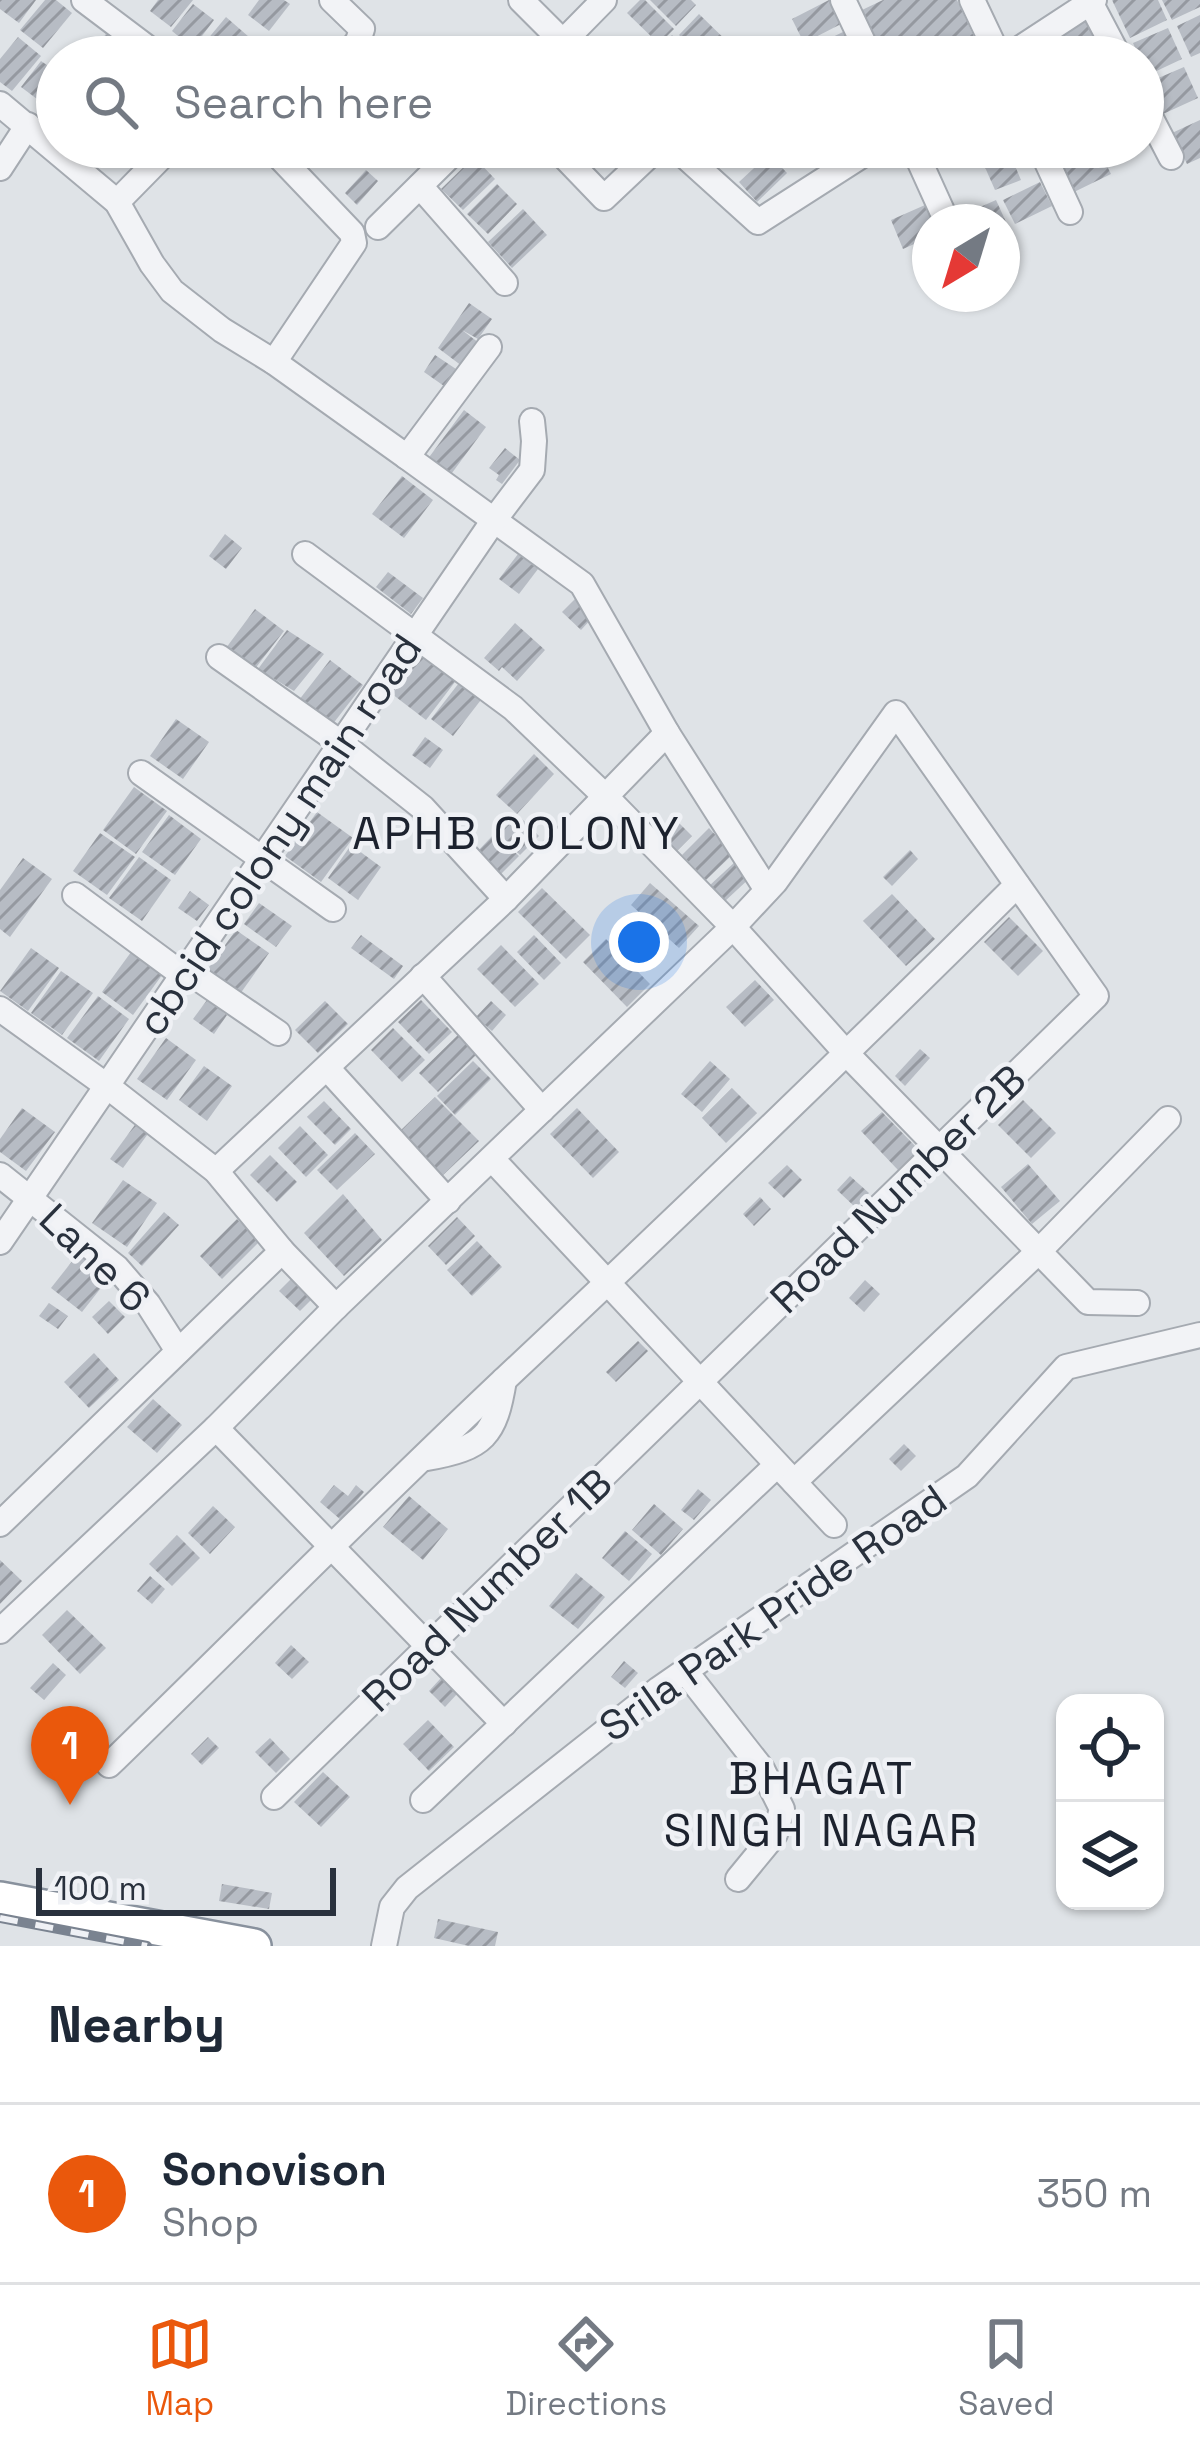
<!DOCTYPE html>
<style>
:root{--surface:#fff;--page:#f6f6f7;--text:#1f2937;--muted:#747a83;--line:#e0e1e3;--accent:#ea580c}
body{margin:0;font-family:"Space Grotesk",sans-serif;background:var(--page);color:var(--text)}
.controls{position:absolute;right:36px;bottom:36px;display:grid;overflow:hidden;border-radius:24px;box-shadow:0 3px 9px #0004}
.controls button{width:108px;height:108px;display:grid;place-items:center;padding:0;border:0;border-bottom:3px solid var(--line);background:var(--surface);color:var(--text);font:60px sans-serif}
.compass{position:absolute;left:912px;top:204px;width:108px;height:108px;border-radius:50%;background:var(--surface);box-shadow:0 3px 9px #0004;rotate:218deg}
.scale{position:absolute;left:36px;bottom:30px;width:300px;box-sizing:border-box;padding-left:12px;border:6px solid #29313d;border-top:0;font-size:33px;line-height:42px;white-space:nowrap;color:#29313d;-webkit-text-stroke:9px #eff1f5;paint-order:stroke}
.you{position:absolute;left:639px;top:942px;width:42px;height:42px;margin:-30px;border:9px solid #fff;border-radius:50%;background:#1a73e8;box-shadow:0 0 0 18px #1a73e833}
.badge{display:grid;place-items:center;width:78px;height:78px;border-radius:50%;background:var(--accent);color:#fff;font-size:39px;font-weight:700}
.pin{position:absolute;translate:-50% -99px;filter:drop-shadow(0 3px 6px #0008)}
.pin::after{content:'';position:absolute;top:63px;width:42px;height:36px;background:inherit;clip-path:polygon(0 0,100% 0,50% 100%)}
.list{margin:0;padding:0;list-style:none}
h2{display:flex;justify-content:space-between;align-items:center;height:156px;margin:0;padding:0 48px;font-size:51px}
h2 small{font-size:39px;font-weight:400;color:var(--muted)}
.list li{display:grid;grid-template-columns:78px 1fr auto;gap:36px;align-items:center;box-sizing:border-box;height:180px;padding:0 48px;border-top:3px solid var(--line)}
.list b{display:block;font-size:45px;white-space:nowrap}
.list p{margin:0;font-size:39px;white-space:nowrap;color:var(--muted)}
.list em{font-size:39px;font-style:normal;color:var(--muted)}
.icon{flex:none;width:66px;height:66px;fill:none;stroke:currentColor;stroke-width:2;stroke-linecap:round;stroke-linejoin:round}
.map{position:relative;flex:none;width:1200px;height:1946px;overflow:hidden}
.search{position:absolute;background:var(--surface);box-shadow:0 3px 9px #0004;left:36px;right:36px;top:36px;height:132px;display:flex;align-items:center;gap:30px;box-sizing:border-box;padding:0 42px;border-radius:66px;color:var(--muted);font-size:45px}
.sheet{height:336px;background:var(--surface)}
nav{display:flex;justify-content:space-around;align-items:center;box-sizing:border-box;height:168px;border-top:3px solid var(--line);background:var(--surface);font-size:33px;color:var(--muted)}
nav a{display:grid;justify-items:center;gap:6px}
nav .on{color:var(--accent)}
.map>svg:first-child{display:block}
.building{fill:url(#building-hatch)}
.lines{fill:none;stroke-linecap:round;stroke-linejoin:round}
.minor-casing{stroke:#a5aab1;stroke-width:28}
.highway-casing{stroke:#88919d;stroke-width:38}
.minor{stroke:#f2f3f6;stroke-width:24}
.highway{stroke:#fff;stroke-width:33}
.rail-casing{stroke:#7a8390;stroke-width:10}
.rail{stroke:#eff1f5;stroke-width:6;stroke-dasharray:18;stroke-linecap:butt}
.labels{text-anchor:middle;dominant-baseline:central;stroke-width:9;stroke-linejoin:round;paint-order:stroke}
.street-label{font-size:42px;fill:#29313d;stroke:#eff1f5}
.neighbourhood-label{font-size:45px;letter-spacing:3px;fill:#1c222e;stroke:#eff1f5}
</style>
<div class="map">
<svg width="1200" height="1946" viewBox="0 0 1200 1946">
<defs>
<pattern id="building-hatch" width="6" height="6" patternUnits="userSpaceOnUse" patternTransform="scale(3)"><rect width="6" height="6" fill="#b7bcc4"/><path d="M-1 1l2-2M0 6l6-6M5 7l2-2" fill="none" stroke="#9599a0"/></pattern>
</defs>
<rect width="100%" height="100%" fill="#dfe3e7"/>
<g class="building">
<path d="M0,0H36L19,23L0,9Z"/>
<path d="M45,0H56L72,13L43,48L20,30Z"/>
<path d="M158,0H193L171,27L150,11Z"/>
<path d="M259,0H284L290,4L269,31L248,15Z"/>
<path d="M640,0H645L674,29L659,44L627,13Z"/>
<path d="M650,0H691L696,5L676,26Z"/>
<path d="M829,0L841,24L804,43L792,19Z"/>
<path d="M883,0H957L982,54L977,57H883L862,10Z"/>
<path d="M1112,0H1158L1167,20L1130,38Z"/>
<path d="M1162,0H1200V7L1172,20Z"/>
<path d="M193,4L214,20L193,48L172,31Z"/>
<path d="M699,14L738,52L733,57H702L679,35Z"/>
<path d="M1200,15V53L1191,57L1177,26Z"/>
<path d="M1095,16L1111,45L1089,57H1065L1055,38Z"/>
<path d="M226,17L249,37L231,57H203L197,52Z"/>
<path d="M1168,28L1182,59L1148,75L1143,57H1139L1133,43Z"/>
<path d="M845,31L857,55L852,57H812L808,49Z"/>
<path d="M106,34L133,57H87Z"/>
<path d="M672,35L694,57H651Z"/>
<path d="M18,37L41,56L12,91L0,82V59Z"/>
<path d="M264,37L284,54L281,57H246Z"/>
<path d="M41,61L57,72V88L45,105L21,87Z"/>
<path d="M1184,67L1198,98L1163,114L1149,82Z"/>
<path d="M1200,120V158L1187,164L1172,133Z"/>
<path d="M976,147H1007L1021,180L995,190Z"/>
<path d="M1099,150L1111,174L1074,192L1062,168Z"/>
<path d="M769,154L787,173L757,202L739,182Z"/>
<path d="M474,157L495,179L463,210L441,189Z"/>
<path d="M366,170L378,181L357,205L345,193Z"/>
<path d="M1040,182L1052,206L1015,224L1003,200Z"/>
<path d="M497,184L517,204L488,234L467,214Z"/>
<path d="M996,200L1006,222H960L958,217Z"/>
<path d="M925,205L933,222H930V237L903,249L891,220Z"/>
<path d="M523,209L547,235L512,268L488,242Z"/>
<path d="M469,303L492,319L478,339L462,330L479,343L462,366L438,348Z"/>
<path d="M435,355L456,369L444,386L424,372Z"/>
<path d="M464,410L486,427L449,477L427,460Z"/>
<path d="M505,448L520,460L502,484L496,480L499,475L489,468Z"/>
<path d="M402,476L433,500L404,538L372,514Z"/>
<path d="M225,534L242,548L226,569L209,556Z"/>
<path d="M518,554L538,569L519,594L499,579Z"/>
<path d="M388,572L423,598L411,614L376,587Z"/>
<path d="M576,598L594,616L581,630L562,612Z"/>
<path d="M255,609L284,631L254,670L226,648Z"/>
<path d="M515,623L545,650L517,681L502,667L499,671L484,658Z"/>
<path d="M287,630L324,654L294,691L258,669Z"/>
<path d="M424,652L458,678L426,720L392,694Z"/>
<path d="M330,660L363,685L332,725L299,700Z"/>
<path d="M462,679L484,696L453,736L431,719Z"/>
<path d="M176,719L209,742L183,779L150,756Z"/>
<path d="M425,737L443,750L430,768L412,755Z"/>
<path d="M534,754L554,774L517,814L496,795Z"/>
<path d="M134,787L167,811L136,854L103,830Z"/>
<path d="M317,812L353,838L321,882L285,856Z"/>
<path d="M169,815L201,839L175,875L142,852Z"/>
<path d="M518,815L539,836L520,855L499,834Z"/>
<path d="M676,820L692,836L676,852L659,836Z"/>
<path d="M709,828L733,854L706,880L682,855Z"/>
<path d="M100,833L135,857L107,895L73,871Z"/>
<path d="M495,833L519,856L498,877L475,854Z"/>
<path d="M351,845L381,867L358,900L328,878Z"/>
<path d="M910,850L918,859L892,886L883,877Z"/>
<path d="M139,857L171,880L142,921L109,898Z"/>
<path d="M23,858L52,879L10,937L0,929V890Z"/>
<path d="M736,861L751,877L724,902L709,886Z"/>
<path d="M650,883L699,926L679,948L631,905Z"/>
<path d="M542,888L590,935L566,959L518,912Z"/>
<path d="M190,891L209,905L197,921L178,908Z"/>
<path d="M892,894L935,939L906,966L863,921Z"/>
<path d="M259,903L292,926L276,947L244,924Z"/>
<path d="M1009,917L1043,951L1018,976L984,942Z"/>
<path d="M236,930L269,953L240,994L207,970Z"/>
<path d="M361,935L403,966L394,979L351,948Z"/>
<path d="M534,935L561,963L544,980L517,952Z"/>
<path d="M606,939L650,984L627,1007L583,962Z"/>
<path d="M501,945L539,984L515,1007L477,969Z"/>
<path d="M31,948L59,968L28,1011L0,991Z"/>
<path d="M134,948L165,971L133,1015L102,992Z"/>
<path d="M61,971L93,993L62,1035L31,1013Z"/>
<path d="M755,980L774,1000L745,1027L726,1007Z"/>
<path d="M98,996L129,1019L99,1061L67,1038Z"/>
<path d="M207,1000L227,1015L214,1034L193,1019Z"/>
<path d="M421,1000L452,1032L429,1054L398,1022Z"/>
<path d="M325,1001L348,1024L318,1053L295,1030Z"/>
<path d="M491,1001L506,1015L492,1031L476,1017Z"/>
<path d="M393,1028L425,1060L402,1082L371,1050Z"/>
<path d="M459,1034L478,1053L438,1092L419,1073Z"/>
<path d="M166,1038L196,1060L167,1100L137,1079Z"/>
<path d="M920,1049L930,1058L905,1086L895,1076Z"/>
<path d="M473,1061L491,1079L455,1115L437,1096Z"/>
<path d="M710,1061L730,1079L702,1112L681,1094Z"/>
<path d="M204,1066L232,1086L207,1121L179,1100Z"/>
<path d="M732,1088L757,1113L726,1143L702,1118Z"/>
<path d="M435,1097L479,1141L441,1177L399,1132Z"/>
<path d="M1023,1100L1056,1133L1031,1158L998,1125Z"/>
<path d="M324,1101L351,1129L335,1145L307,1117Z"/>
<path d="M22,1108L55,1132L26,1171L0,1152V1139Z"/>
<path d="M577,1108L619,1152L593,1178L550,1134Z"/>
<path d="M882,1112L919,1150L898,1170L861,1131Z"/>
<path d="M137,1122L150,1131L123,1168L110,1159Z"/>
<path d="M300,1126L328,1155L306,1177L278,1148Z"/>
<path d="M355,1133L375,1154L337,1190L317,1170Z"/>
<path d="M270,1155L297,1182L277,1202L250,1175Z"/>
<path d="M1028,1164L1060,1201L1032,1224L1001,1187Z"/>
<path d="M787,1165L802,1180L784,1198L768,1183Z"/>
<path d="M850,1176L869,1193L856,1208L837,1190Z"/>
<path d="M123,1180L157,1203L127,1247L92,1223Z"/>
<path d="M343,1194L382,1240L344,1276L304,1233Z"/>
<path d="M760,1197L771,1209L754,1226L743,1214Z"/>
<path d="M164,1212L179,1225L142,1266L128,1253Z"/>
<path d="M457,1217L475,1236L446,1265L428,1246Z"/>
<path d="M237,1219L259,1242L222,1279L200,1256Z"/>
<path d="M477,1241L502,1267L472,1296L447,1270Z"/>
<path d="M81,1250L112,1274L82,1312L51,1288Z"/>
<path d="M291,1279L312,1299L300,1311L279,1291Z"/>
<path d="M865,1280L880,1294L864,1312L849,1298Z"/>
<path d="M109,1301L125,1317L108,1334L92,1317Z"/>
<path d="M49,1303L68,1316L58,1329L39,1316Z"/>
<path d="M638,1341L648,1351L616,1382L606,1372Z"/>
<path d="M94,1353L119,1380L89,1408L64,1382Z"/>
<path d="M153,1399L182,1425L157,1453L127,1427Z"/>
<path d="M904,1444L916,1456L901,1471L889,1459Z"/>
<path d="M334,1485L348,1496L356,1485L364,1492L341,1520L320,1502Z"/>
<path d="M698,1489L711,1500L694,1520L681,1510Z"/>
<path d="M409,1496L448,1529L423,1560L383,1527Z"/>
<path d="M654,1504L683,1529L661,1555L632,1530Z"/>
<path d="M213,1506L235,1527L210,1554L188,1533Z"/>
<path d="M625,1531L652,1554L629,1581L602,1558Z"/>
<path d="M177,1535L200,1558L172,1586L149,1564Z"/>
<path d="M0,1560L22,1581L0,1604Z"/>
<path d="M576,1573L605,1597L578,1629L549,1606Z"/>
<path d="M150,1576L165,1589L152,1604L137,1591Z"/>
<path d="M67,1610L106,1648L80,1674L42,1635Z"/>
<path d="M291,1645L309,1662L292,1679L275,1663Z"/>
<path d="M624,1661L638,1673L625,1688L611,1677Z"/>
<path d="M53,1663L66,1675L44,1700L30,1688Z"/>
<path d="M441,1678L457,1694L445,1707L429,1691Z"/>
<path d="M428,1720L454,1747L429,1771L403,1744Z"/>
<path d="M208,1737L219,1748L202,1765L191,1754Z"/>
<path d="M270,1738L290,1759L276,1773L255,1752Z"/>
<path d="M323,1772L350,1797L321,1827L294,1802Z"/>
<path d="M222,1884L272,1893L269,1909L219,1901Z"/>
<path d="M438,1919L498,1932L495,1946H469L434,1938Z"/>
</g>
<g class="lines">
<g class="minor-casing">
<g id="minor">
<path d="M84,0L153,52"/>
<path d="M332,0L362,29L358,41L345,57"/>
<path d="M521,0L563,42"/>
<path d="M843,0L870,57"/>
<path d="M972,0L999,57"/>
<path d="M1090,2L1119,57"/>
<path d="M548,57L604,0"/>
<path d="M754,57L756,55"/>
<path d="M1007,57L1094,0"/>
<path d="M1143,103L1171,157"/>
<path d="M0,104L117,202L152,264L172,291L222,330L274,362L407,457"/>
<path d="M270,147L352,233L354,243L274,362"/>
<path d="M555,147L604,198L658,147"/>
<path d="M675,147L758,222L875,147"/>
<path d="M913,147L947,222"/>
<path d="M1040,147L1070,212"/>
<path d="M0,168L28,125"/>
<path d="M420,186L505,283"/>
<path d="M117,202L171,147"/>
<path d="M378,227L459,147"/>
<path d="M305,554L513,708L606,797L733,927L847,1054L1088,1302L1137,1303"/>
<path d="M219,657L342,744L423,808L506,899"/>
<path d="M667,733L767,890"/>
<path d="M141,773L333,909"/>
<path d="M75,895L183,975"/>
<path d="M186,970L278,1033"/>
<path d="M423,976L542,1110"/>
<path d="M0,1009L107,1086L216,1171L282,1251L336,1307"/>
<path d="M327,1068L448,1201"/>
<path d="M492,1159L834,1525"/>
<path d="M216,1171L506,899L667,733L582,584L407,457L489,347"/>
<path d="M0,1175L117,1268L148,1304L178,1351"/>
<path d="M0,1242L494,520L532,470L534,441L532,421"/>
<path d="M216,1428L504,1724"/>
<path d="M427,1458C484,1448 495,1436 504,1380"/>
<path d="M794,1482L1039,1251L1168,1119"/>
<path d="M0,1524L282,1251"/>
<path d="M0,1631L216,1428L336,1307L733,927L775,882L896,713L1096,996L274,1797"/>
<path d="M685,1671L762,1769L782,1809L775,1834L738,1879"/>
<path d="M109,1765C242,1636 372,1504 506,1378C679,1216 849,1052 1017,885"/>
<path d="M423,1800L777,1465"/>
<path d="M384,1946L392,1907L407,1888L659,1689L967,1476L1066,1367L1200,1335"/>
</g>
</g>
<g class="highway-casing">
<path id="highway" d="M0,1899L254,1946"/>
</g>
<use href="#minor" class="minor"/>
<use href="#highway" class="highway"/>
<g class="rail-casing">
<path id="rail" d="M0,1918L147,1946"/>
</g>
<use href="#rail" class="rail"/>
</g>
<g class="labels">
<g class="street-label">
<text transform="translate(279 835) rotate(-56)">cbcid colony main road</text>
<text transform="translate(898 1189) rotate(-44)">Road Number 2B</text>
<text transform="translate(95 1258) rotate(44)">Lane 6</text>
<text transform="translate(487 1590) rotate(-44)">Road Number 1B</text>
<text transform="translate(773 1613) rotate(-35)">Srila Park Pride Road</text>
</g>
<g class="neighbourhood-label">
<text x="517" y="833">APHB COLONY</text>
<text x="822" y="1778">BHAGAT<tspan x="822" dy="52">SINGH NAGAR</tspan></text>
</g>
</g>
</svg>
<div class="controls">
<button><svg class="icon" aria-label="locate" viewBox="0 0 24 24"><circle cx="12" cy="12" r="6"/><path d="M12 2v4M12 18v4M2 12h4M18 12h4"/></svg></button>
<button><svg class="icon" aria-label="layers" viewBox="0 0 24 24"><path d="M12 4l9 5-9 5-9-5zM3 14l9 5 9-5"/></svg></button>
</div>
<svg class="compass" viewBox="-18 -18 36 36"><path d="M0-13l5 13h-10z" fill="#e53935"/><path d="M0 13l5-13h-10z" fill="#747a83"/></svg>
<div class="scale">100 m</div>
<div class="you"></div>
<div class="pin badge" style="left:70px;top:1805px">1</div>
<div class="search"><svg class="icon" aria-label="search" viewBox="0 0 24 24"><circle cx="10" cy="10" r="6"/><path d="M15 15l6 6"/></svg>Search here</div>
</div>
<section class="sheet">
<h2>Nearby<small></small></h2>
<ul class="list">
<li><span class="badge">1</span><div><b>Sonovison</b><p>Shop</p></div><em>350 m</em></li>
</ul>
</section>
<nav>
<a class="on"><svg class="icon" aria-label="map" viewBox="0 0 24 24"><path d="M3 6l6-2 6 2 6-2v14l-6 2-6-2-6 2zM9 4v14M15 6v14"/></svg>Map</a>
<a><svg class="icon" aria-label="directions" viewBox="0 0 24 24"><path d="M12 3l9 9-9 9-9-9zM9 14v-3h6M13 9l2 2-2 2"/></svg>Directions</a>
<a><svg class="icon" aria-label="saved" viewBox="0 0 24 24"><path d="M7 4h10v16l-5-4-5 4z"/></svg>Saved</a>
</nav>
